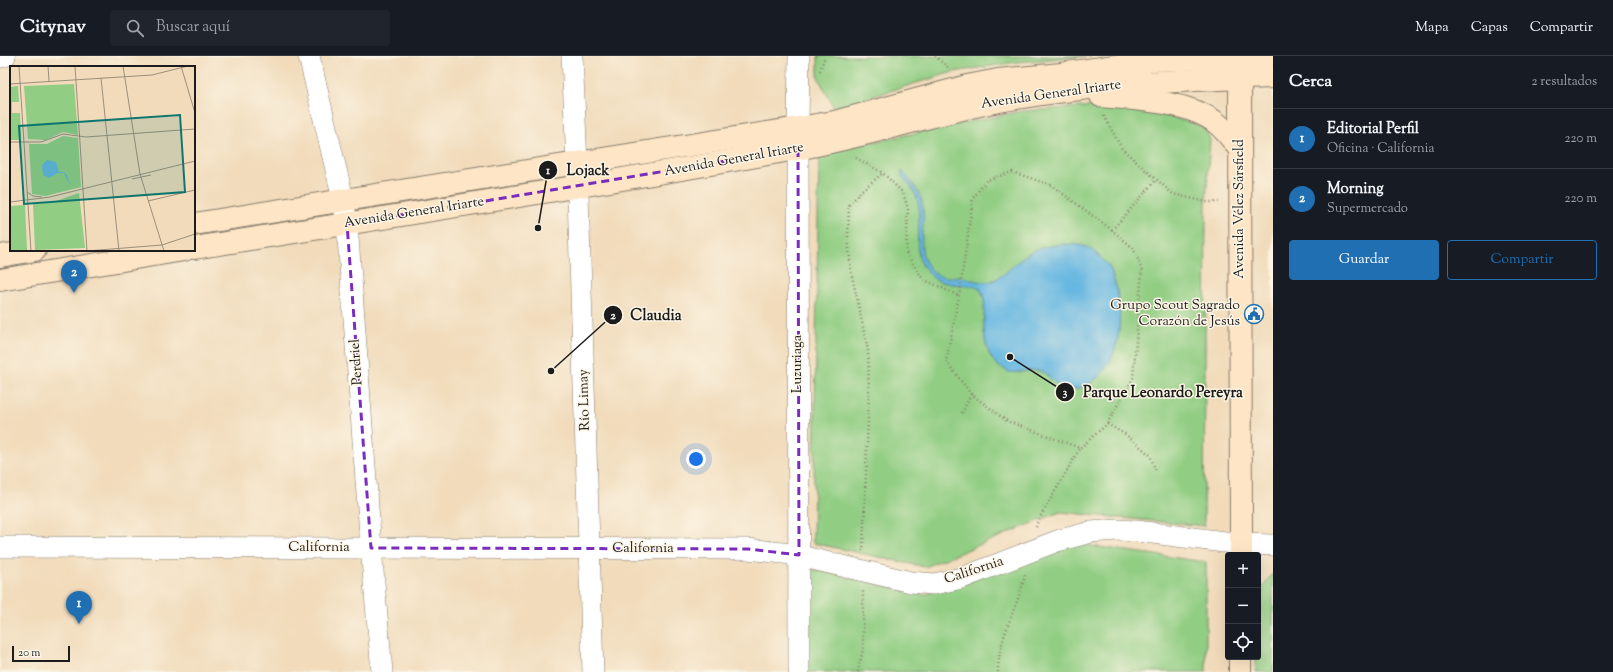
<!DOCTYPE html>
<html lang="es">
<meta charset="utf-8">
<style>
:root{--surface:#171b24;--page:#20242c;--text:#f1f3f6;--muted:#9ea1a6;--line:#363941;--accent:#1f6fb2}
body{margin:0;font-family:"Sorts Mill Goudy",serif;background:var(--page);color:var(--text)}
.controls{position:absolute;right:12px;bottom:12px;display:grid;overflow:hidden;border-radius:4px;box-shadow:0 4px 16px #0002}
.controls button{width:36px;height:36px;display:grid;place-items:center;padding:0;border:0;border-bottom:1px solid var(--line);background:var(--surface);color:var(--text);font:20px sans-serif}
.scale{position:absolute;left:12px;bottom:10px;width:58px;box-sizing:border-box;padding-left:4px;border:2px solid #1c1c1c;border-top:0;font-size:11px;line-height:14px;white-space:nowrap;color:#1c1c1c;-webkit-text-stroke:3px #fcf5e5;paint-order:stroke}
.you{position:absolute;left:696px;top:403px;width:14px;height:14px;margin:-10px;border:3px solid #fff;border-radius:50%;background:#1a73e8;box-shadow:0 0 0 6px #1a73e833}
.badge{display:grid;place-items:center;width:26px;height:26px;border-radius:50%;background:var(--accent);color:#fff;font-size:13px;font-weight:700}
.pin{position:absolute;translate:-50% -33px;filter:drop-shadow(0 1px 2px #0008)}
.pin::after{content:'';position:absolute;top:21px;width:14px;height:12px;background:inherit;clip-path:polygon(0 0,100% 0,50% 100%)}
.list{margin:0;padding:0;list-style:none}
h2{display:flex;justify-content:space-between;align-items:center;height:52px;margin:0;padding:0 16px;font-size:17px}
h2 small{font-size:13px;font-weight:400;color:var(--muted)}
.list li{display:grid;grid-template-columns:26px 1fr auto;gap:12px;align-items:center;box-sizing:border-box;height:60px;padding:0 16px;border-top:1px solid var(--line)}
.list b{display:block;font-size:15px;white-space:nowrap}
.list p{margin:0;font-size:13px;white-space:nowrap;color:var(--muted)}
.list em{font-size:13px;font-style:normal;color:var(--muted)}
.actions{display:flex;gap:8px;padding:12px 16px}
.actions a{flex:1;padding:9px 0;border:1px solid var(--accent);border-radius:4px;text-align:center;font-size:14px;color:var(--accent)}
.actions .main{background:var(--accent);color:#fff}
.icon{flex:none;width:22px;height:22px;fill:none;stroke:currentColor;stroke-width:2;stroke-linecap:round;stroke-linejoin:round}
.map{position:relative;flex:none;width:1273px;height:616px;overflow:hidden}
header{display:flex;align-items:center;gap:24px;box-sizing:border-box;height:56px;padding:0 20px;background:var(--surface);border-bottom:1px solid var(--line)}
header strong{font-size:19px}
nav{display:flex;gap:22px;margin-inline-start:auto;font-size:14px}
.search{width:280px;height:36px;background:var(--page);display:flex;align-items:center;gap:10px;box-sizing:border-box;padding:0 14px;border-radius:4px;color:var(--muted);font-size:15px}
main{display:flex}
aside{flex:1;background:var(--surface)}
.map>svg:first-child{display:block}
.green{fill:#91cd83;stroke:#567450}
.water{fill:#66b7e1;stroke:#416a7e}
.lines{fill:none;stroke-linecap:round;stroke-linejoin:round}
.minor-casing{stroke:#867c6c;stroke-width:22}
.secondary-casing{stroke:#867c6c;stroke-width:24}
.path{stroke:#867c6c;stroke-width:2.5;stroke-dasharray:1 3;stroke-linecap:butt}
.minor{stroke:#fff;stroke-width:21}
.secondary{stroke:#fde5c5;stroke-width:22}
.marked{fill:none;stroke:#7b2cbf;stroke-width:3;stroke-dasharray:8 5;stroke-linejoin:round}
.labels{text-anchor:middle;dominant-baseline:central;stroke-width:3;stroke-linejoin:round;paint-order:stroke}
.street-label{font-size:14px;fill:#1c1c1c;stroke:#fcf5e5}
.poi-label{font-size:14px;fill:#1c1c1c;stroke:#fcf5e5;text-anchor:end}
.inset-road{fill:none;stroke:#9c8f7b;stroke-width:1}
.view{fill:#0f766e;fill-opacity:0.15;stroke:#0f766e;stroke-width:2}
.inset-edge{fill:none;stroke:#1c1c1c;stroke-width:2}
.leader{fill:none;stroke:#1c1c1c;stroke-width:1.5}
.callout-dot{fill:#1c1c1c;stroke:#fcf5e5;stroke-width:1.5}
.mark-label{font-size:12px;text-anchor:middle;font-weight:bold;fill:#fff}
.callout-label{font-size:15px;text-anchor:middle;font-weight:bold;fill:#1c1c1c;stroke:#fcf5e5;stroke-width:3;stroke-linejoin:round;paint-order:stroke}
</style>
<header>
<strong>Citynav</strong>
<div class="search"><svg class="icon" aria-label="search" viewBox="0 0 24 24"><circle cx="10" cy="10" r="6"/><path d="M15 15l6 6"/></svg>Buscar aquí</div>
<nav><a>Mapa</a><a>Capas</a><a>Compartir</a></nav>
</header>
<main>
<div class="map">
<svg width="1273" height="616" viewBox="0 0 1273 616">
<rect width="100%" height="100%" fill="#fcf5e5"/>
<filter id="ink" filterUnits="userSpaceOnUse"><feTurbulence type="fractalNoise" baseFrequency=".025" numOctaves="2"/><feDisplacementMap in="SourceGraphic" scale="8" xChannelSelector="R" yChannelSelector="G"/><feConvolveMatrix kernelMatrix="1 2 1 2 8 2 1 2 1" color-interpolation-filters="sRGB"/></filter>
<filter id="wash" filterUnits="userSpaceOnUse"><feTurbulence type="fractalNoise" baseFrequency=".012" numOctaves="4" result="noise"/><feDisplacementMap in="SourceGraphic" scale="16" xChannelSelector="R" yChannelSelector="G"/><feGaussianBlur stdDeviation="0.9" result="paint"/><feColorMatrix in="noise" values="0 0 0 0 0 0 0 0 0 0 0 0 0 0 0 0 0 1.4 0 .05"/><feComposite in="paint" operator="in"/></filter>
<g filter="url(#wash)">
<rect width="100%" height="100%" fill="#f1dbbb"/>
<g class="green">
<path d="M818,0H1091L1017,6L953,16L834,52L818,21Z"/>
<path d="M1127,48L1205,71L1210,84L1206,146L1204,470L1060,456L925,511L813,487L819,97L1022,55Z"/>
<path d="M1063,486L1206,506V616H808V512L924,539Z"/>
<path d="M1273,517V616H1256V601H1258V536Z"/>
</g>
<path class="water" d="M902,115C910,125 919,134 922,146C928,171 911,198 935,217C942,223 950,221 959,221C969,222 982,229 992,225C1007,219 1016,205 1029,197C1042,189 1069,186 1084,190C1093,193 1104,204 1110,212C1112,216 1113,222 1115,227C1125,260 1121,313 1086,329C1081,332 1074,334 1068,333C1056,333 1051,319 1040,315C1032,313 1015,318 1009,316C1007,315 1006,314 1004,313C1001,311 998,311 996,308C985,296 983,277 984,261C984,248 986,243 979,231C965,229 952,229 939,225C934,223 930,219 927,215C909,196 923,169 918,146C916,136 909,128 902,120Z"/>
</g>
<g filter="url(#ink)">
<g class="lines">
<g class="minor-casing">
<g id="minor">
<path d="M309,0L343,143L347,168L371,492L382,616"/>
<path d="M572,0L577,107L593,616"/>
<path d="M0,1L5,0"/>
<path d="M0,491L748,493L791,498L911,526L934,528L962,522L1057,485L1091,476L1117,474L1136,475L1241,488L1273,489"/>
<path d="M799,616L798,72L799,0"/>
</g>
</g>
<g class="secondary-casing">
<g id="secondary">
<path d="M1240,8L1241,499"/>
<path d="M1101,40C1135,43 1185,45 1214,65C1225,73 1233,84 1240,94"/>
<path d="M194,168L798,72L834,66L967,30L998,24L1061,18L1154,4L1268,0"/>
<path d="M194,192C395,160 596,129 796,93C865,81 931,58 999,45C1090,28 1181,24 1273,21"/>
<path d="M0,200L35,194"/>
<path d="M0,224L184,194"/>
<path d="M1240,616V601"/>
</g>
</g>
<g class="path">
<path d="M935,0L950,13"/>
<path d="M820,15L825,0"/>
<path d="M1104,60L1122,93L1173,138L1206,146H1219"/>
<path d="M856,102L883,117L903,137L908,153L906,197L923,223L959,240"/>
<path d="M1012,116L1051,129L1112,174L1133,192L1142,214L1133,322L1107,368L1080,392L1007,365L971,338L946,305L959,240L973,142L987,124Z"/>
<path d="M1112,174L1156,124"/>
<path d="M962,357L971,338"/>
<path d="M1107,368L1125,378L1150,399L1156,415"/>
<path d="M1036,471L1038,465L1080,392"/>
<path d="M863,495L869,337L868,294L851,215L848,180L849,149L862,134L883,117"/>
<path d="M858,616L863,593V534"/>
<path d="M998,616C998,582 1018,551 1025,519"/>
</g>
<use href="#minor" class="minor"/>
<use href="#secondary" class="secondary"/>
</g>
</g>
<path class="marked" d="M798,93L799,499L748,493L371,492L347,168Z"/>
<defs>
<g id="civic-ring" transform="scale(1)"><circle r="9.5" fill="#fcf5e5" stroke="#1f6fb2" stroke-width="1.5"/><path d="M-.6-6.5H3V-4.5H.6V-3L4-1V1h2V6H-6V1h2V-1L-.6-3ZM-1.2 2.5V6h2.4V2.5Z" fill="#1f6fb2"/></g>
</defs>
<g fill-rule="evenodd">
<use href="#civic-ring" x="1254" y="258"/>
</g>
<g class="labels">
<g class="street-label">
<text transform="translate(1051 39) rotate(-8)">Avenida General Iriarte</text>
<text transform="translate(734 104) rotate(-10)">Avenida General Iriarte</text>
<text transform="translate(1240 153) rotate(-90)">Avenida Vélez Sársfield</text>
<text transform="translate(414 157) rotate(-9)">Avenida General Iriarte</text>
<text transform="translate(357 306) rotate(-94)">Perdriel</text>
<text transform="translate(798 308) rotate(-90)">Luzuriaga</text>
<text transform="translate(585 344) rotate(-92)">Río Limay</text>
<text x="319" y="492">California</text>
<text x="643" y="493">California</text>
<text transform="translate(974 515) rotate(-18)">California</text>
</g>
<g class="poi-label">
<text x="1240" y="250">Grupo Scout Sagrado<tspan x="1240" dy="16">Corazón de Jesús</tspan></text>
</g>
</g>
<g transform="translate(10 10)">
<rect width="185" height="185" fill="#f1dbbb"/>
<path d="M64,18L68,69L53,66L36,74L18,73L14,20ZM8,20L9,36H2V47H10L11,70L9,74H0V21ZM53,70L68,72L71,121L35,130L22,128L19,78H37ZM69,127L75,182L25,184L23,138L46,135ZM15,139L17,184L0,185V140Z" fill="#91cd83"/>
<path d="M37,94L46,96L49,106H54L57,109L60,120L54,107H48L39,112L33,109L32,99Z" fill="#66b7e1"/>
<path class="inset-road" d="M9,0L21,185M38,0L39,15M65,0L77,185M113,0L130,108L154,185M171,0L185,47M91,12L109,185M0,18L142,9L178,0M0,76H31L53,68L76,71L185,63M122,113L141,109M17,126L23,130L32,131M138,135L185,124M0,136L40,131L185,95M76,185L152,179L185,168"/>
<path class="view" d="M170,49L175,126L14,138L9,60Z"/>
<rect width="185" height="185" class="inset-edge"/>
</g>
<path class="leader" d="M538 172L548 114M551 315L613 259M1010 301L1065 336"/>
<g class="callout-dot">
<circle cx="538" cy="172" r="4"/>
<circle cx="551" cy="315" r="4"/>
<circle cx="1010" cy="301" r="4"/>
<circle cx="548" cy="114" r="10"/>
<circle cx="613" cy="259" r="10"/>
<circle cx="1065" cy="336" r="10"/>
</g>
<g class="mark-label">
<text x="548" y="118">1</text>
<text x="613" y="263">2</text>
<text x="1065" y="340">3</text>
</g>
<g class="callout-label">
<text x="588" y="119">Lojack</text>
<text x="656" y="264">Claudia</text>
<text x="1163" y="341">Parque Leonardo Pereyra</text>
</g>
</svg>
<div class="controls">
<button>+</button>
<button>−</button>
<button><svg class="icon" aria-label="locate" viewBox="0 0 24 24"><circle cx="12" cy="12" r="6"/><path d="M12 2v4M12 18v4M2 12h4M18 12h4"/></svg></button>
</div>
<div class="scale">20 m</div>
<div class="you"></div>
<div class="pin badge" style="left:79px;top:568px">1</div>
<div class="pin badge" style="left:74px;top:237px">2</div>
</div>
<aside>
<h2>Cerca<small>2 resultados</small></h2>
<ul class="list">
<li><span class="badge">1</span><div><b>Editorial Perfil</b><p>Oficina · California</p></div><em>220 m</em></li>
<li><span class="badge">2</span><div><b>Morning</b><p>Supermercado</p></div><em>220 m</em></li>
</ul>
<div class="actions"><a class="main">Guardar</a><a>Compartir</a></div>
</aside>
</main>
